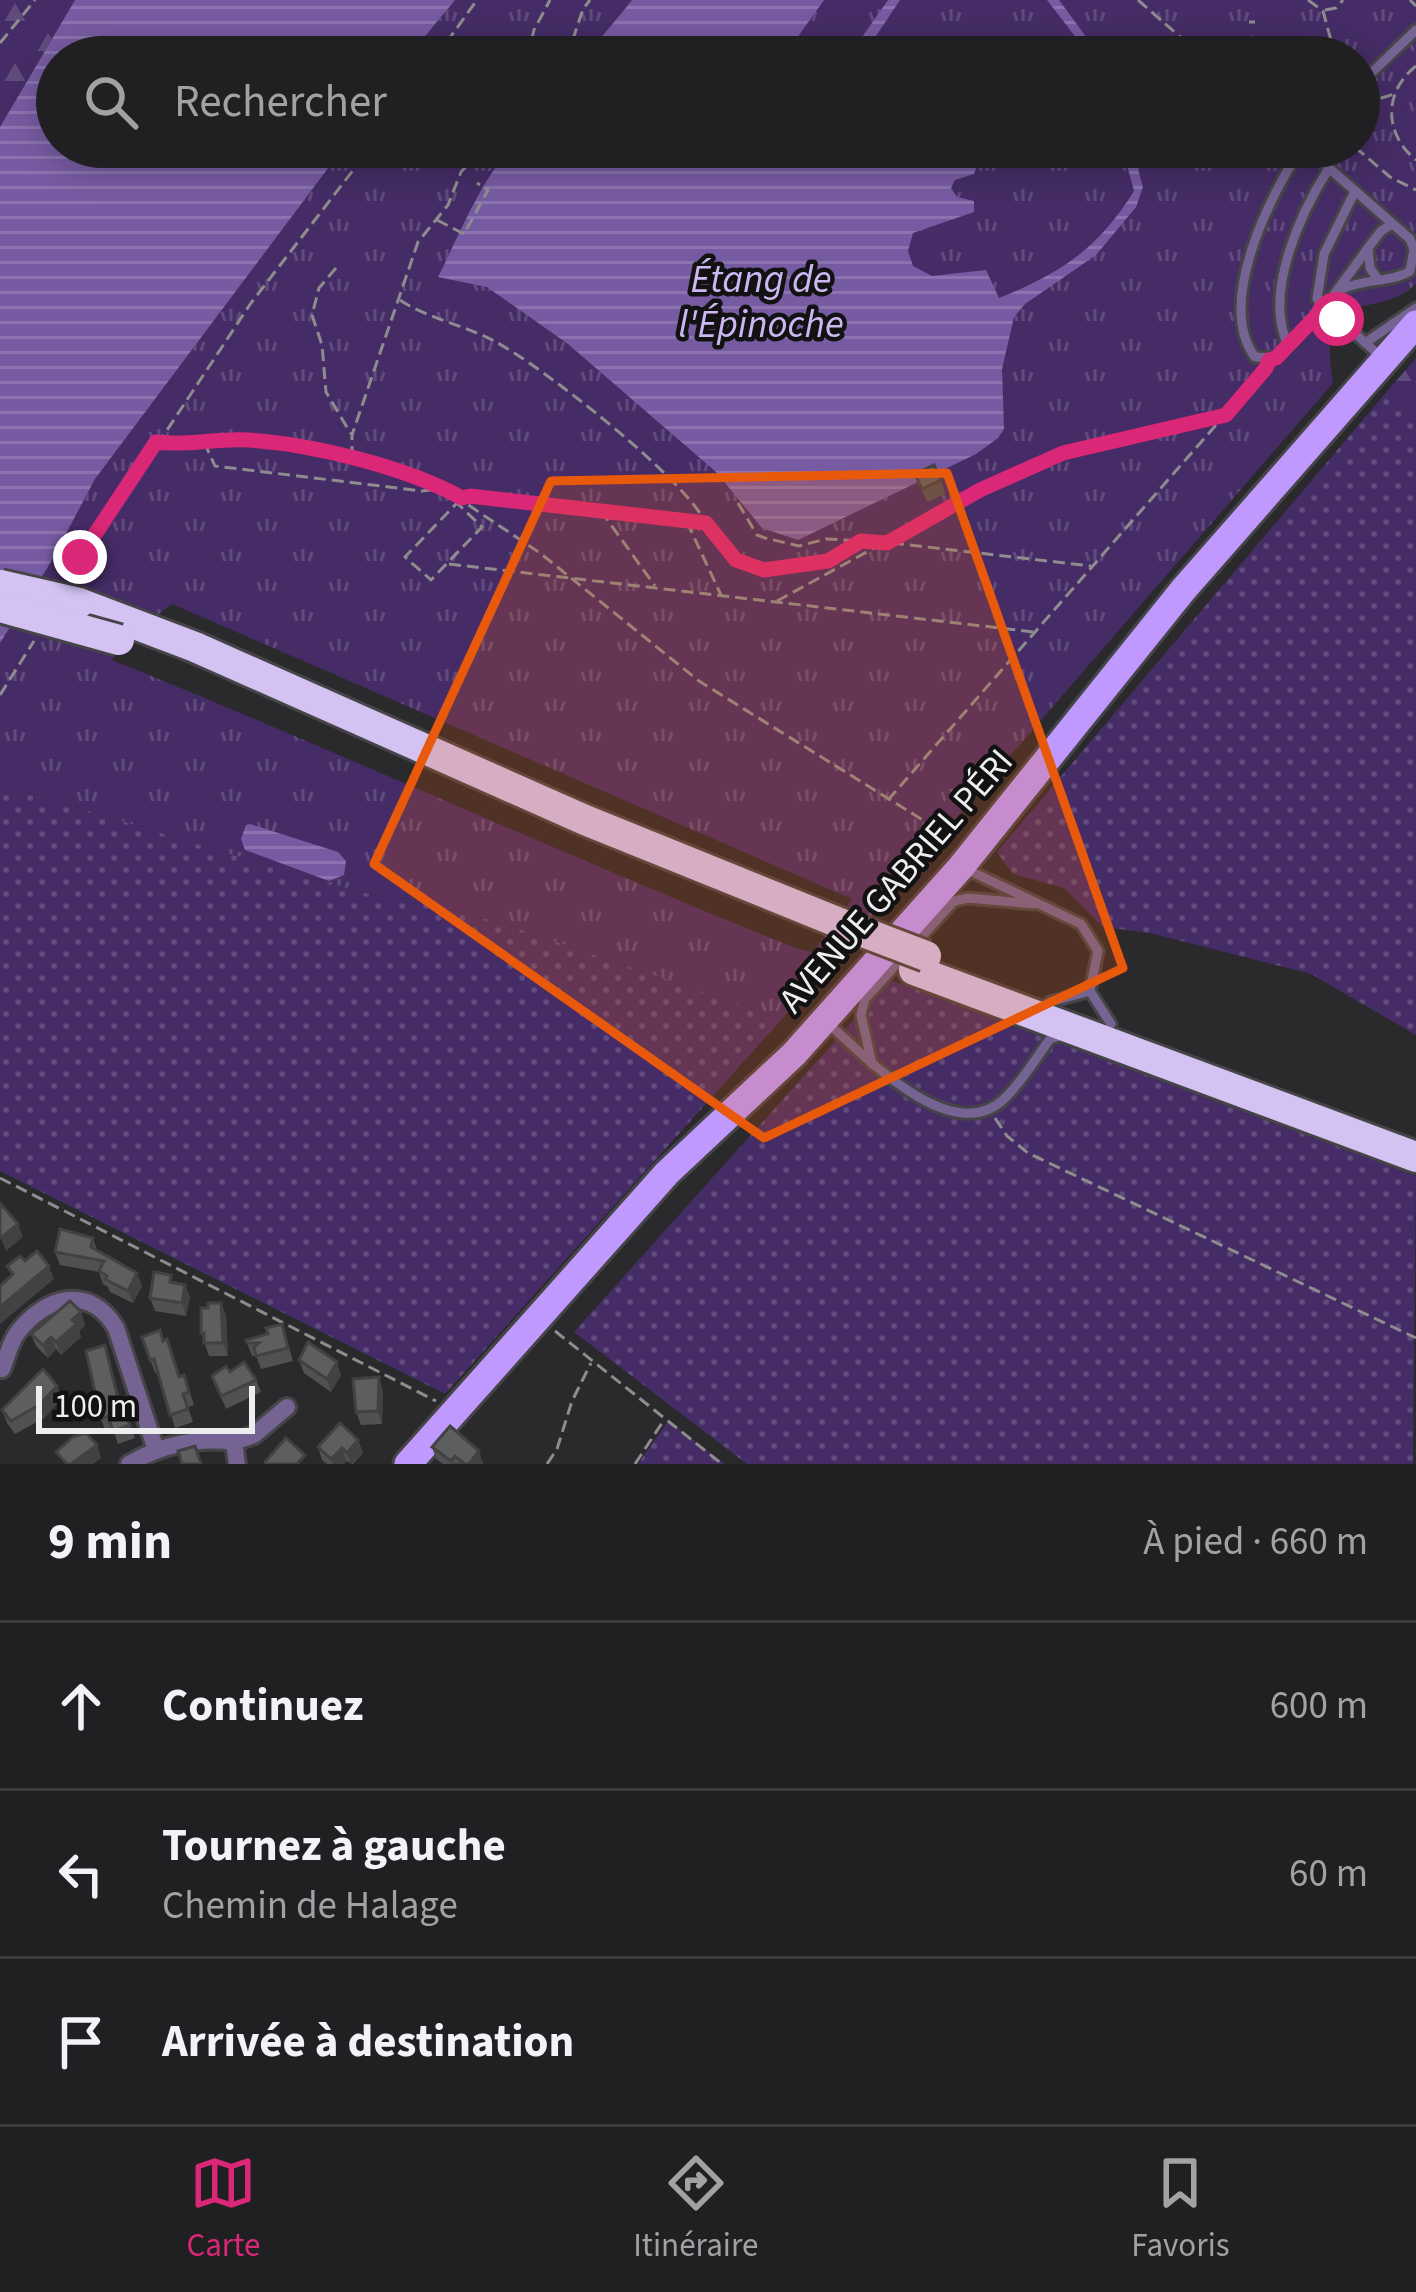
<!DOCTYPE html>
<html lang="fr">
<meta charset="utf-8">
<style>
:root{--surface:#201f21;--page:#2d2c2e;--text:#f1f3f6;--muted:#a2a2a5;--line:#3d3d3f;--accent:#db2777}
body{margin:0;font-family:"Source Sans 3",sans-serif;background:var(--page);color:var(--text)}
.scale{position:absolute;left:36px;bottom:30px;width:219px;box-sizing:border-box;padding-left:12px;border:6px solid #eeedef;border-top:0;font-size:33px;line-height:42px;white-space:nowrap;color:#eeedef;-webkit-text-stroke:9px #121213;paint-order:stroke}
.stop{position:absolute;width:36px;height:36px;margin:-27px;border:9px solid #db2777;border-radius:50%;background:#fff}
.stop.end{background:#db2777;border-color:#fff;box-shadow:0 3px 12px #0008}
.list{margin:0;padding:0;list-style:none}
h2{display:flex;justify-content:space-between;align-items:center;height:156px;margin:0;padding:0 48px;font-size:51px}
h2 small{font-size:39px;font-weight:400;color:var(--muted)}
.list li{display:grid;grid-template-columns:78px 1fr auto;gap:36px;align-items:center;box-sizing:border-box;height:168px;padding:0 48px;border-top:3px solid var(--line)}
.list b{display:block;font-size:45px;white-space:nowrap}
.list p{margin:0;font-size:39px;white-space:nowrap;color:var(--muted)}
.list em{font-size:39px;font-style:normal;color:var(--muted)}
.icon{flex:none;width:66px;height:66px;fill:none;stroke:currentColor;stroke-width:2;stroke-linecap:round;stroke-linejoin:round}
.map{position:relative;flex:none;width:1416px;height:1464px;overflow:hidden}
.search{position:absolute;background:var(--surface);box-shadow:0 6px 30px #0003;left:36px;right:36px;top:36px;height:132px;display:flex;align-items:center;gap:30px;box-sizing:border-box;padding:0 42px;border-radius:66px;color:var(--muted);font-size:45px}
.sheet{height:660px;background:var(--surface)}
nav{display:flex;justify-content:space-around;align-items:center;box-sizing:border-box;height:168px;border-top:3px solid var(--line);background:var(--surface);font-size:33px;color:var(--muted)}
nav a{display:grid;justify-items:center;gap:6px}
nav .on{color:var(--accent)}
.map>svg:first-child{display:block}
.grass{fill:url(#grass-dots)}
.forest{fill:url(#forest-firs)}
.park{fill:url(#park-tufts);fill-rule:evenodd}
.water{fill:url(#water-rules)}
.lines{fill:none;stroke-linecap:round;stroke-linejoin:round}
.lane-casing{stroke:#454447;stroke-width:15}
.street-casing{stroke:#454447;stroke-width:22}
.primary-casing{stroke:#454447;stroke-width:33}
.highway-casing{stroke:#454447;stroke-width:36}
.path{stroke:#8d8c8e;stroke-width:3;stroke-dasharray:12 6;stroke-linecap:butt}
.lane{stroke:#756393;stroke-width:9}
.street{stroke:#756393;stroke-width:16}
.primary{stroke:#c099ff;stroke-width:27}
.highway{stroke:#d3c2f2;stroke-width:30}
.highway-bridge-casing{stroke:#454447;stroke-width:36;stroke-linecap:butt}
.highway-bridge{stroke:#d3c2f2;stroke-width:30}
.wall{fill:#515053}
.shaded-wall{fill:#424143}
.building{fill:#5e5d60;stroke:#424143;stroke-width:3}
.route{stroke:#db2777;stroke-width:15}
.marked{fill:#e8590c;fill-opacity:0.2;stroke:#e8590c;stroke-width:9;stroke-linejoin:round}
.labels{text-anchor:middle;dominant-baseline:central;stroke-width:9;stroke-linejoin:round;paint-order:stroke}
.street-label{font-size:36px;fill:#eeedef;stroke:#121213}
.water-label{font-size:39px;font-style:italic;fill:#ccb7f3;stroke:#121213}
</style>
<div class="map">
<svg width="1416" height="1464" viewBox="0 0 1416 1464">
<defs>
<pattern id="grass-dots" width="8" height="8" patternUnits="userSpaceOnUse" patternTransform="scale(3)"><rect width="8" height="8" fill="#452c66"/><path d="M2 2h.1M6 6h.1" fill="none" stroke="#604b7c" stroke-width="1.8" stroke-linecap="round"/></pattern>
<pattern id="forest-firs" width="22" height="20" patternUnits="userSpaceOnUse" patternTransform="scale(3)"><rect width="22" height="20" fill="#452c66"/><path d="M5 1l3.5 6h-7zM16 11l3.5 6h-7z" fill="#604b7c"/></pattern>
<pattern id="park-tufts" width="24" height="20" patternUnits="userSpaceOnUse" patternTransform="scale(3)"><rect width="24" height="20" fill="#452c66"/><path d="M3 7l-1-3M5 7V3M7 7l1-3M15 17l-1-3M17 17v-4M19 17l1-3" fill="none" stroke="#604b7c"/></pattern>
<pattern id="water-rules" width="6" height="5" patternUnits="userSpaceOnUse" patternTransform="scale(3)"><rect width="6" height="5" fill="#775ba2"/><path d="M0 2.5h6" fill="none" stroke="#8b73af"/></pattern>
</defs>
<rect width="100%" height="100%" fill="#2a292c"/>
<g class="grass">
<path d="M1384,395L1416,417V1035L1311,974L1150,933L1103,927L1064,888L1013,874L997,852Z"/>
<path d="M0,784L306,877L366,893L433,903L513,927L782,1019L445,1394L0,1171Z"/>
<path d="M890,980L1416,1176L1413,1464H747L574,1332Z"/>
<path d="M668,1421L725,1464H638Z"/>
</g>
<g class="forest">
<path d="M0,0H75L0,127Z"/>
<path d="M1416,358V417L1384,395Z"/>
</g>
<path class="park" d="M455,0H1416V284C1368,327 1316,275 1333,383L782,1019L513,927L433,903L366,893L306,877L0,784V643L51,562L95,479L344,147H1359V57H408ZM172,604L852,899L813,952L798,949C567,857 342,753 112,660L133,605L159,614Z"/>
<g class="water">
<path d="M75,0H455L408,57H57V147H344L95,479L51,562L0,643V127Z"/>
<path d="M632,0H824L797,38L799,44L819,57H583C601,38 616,20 632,0Z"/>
<path d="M888,0H900L862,57H848Z"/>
<path d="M1047,0H1059L1101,57H1091Z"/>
<path d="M516,147H969L979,160L974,174L955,180L951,188L957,197L974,201V212L913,233L908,251L913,266L932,276L986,270L999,298C1061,273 1098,249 1134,191L1122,147H1132L1143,187L1136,207L1096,255L1025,304L1014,317L1002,369L1004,429L998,438L976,454L798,540L762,528L716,472L568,344L487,287L438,277C455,245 487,164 516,147Z"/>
<path d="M250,824L338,852L346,861L344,875L329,881L245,850L241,839L246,825Z"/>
</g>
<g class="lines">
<g class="lane-casing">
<g id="lane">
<path d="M1359,85L1416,30"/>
<path d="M1302,147C1271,194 1215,303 1255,357L1276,358L1325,307L1368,248"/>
<path d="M1305,147L1410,239L1414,250L1410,271C1393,282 1363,279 1342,289"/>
<path d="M1355,191L1324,254L1317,299L1381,357"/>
<path d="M1377,278L1370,268L1368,248L1381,231L1392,224"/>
<path d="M1365,343L1416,308"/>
<path d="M1288,345C1263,293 1301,212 1329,168"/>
<path d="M966,869L1081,924L1098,951L1090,991L1111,1024"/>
<path d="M1050,1002L1090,991"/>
<path d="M829,1024C866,1058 953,1148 1004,1099C1022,1082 1036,1058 1050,1039L1060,1036"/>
<path d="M872,1064L861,1015L865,999L954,901L968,898L1034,904"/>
</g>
</g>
<g class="street-casing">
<g id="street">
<path d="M2,1369C7,1357 10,1342 18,1332C46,1296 90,1284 116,1328L156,1450"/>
<path d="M129,1464C161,1445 197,1437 234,1442"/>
<path d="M237,1464L234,1442L254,1435L287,1407"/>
</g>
</g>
<g class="primary-casing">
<path id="primary" d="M408,1464L667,1173L794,1054L961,867L1183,590L1416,324"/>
</g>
<g class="highway-casing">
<g id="highway">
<path d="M79,603L195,647L585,820L842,924"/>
<path d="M914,970L1416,1157"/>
</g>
</g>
<g class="path">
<path d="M1138,0L1203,57"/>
<path d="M1308,0L1323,11L1332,44L1341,57"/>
<path d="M1410,0L1416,6"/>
<path d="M1325,10L1336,8L1343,0"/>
<path d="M1249,22H1255"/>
<path d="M1251,36L1266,57"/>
<path d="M0,43L35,0"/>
<path d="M436,57L477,0"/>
<path d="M527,57L534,30L550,0"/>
<path d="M567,57L583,9L590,0"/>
<path d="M1416,66C1383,92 1384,134 1416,160"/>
<path d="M1364,95L1375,100L1394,94"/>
<path d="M1355,147L1390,177L1416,190"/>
<path d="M437,220L464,234L488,190L477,183"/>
<path d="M336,268L319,288L312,315L322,345L326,392L351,434"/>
<path d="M400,300C422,316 466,326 494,341C542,366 683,477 706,523L470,496L457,503L405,557L431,580L482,527L457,503"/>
<path d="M156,442L249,440L275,443L352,460L443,488L540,553L699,681L955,840"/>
<path d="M204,442L215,466L422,491L441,489"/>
<path d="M352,458V435L418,242L448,205L461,172L484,147"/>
<path d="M738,503L757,535L765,538L799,546L826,539L882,542"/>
<path d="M601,511L655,586"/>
<path d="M687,522L721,595"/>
<path d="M707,524C749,586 800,579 859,542"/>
<path d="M892,543L1091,566"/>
<path d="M449,564L1034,632"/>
<path d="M68,580L251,303L371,147"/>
<path d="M777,601L980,490L1063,453L1225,415"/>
<path d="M0,695L34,641"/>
<path d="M888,800L1265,369"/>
<path d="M995,1118L1007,1136L1028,1153L1416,1338"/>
<path d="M0,1178L436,1401"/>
<path d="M555,1331L722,1464"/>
<path d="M547,1464L557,1449L572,1401L591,1363"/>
<path d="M635,1464L664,1420"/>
</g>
<use href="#lane" class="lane"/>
<use href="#street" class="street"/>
<use href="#primary" class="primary"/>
<use href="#highway" class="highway"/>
<g class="highway-bridge-casing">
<g id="highway-bridge">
<path d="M0,585L79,603"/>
<path d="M0,607L119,640"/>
<path d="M842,924L926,956"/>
</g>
</g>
<use href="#highway-bridge" class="highway-bridge"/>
</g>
<g class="wall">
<path d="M915,474L941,480L945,494L927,502Z"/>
<path d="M93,1238L97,1250L142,1286L133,1303L110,1292L108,1287L103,1284L99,1272L60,1265L55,1252Z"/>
<path d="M174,1282L185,1285L190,1297L186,1316L155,1311L150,1298Z"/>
<path d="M221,1303L226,1316L228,1356H209L201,1333L208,1308Z"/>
<path d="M81,1312L85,1325L79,1331L81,1337L61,1355L56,1349L48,1358L36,1346L31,1334Z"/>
<path d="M282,1324L293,1361L261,1369L256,1356H252L247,1343L268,1334Z"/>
<path d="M142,1337L180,1377L184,1375L194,1405L188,1407L193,1422L175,1428L158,1372L155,1373Z"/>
<path d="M105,1345L121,1403L135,1438L118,1444L113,1429L106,1432L101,1419Z"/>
<path d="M299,1360L341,1375L331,1392L304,1373Z"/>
<path d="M230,1372L256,1380L261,1392L226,1409L212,1376Z"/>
<path d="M57,1386L62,1399L44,1418L15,1434L7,1423L2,1410Z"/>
<path d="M383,1390L382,1424L361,1425L356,1412Z"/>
<path d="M358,1440L363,1453L353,1464L346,1461L344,1464H327L322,1460L318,1447Z"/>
<path d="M432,1447L484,1463L443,1464L436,1459Z"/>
</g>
<g class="shaded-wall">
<path d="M18,1224L23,1237L6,1251L1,1238Z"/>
<path d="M49,1266L54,1279L0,1324V1307Z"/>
<path d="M137,1273L142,1286L133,1303L128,1291Z"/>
<path d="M185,1285L190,1297L186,1316L182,1303Z"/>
<path d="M221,1303L226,1316L228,1356L223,1343Z"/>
<path d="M81,1312L85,1325L79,1331L81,1337L61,1355L56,1342Z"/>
<path d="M51,1337L56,1349L48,1358L43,1345Z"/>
<path d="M337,1362L341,1375L331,1392L327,1379Z"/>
<path d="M379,1377L383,1390L382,1424L378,1411Z"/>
<path d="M57,1386L62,1399L44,1418L39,1405Z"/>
<path d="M358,1440L363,1453L351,1464L347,1453Z"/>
<path d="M97,1445L101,1458L93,1464H71Z"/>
<path d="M342,1448L346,1461L344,1464H333L331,1459Z"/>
<path d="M479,1451L483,1464H469Z"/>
</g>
<g class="building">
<path d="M934,465L941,480L922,489L915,474Z"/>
<path d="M0,1203L18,1224L1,1238H0Z"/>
<path d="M60,1229L93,1238L91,1247L137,1273L128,1291L105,1279L107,1276L99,1271L104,1261L55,1252Z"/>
<path d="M37,1251L49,1266L0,1307V1286L13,1274L7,1266L20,1256L25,1261Z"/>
<path d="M154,1272L171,1275L170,1282L185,1285L182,1303L150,1298Z"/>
<path d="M70,1301L81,1312L72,1320L77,1324L56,1342L51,1337L43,1345L31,1334Z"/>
<path d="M208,1303H221L223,1343H204V1333H201V1308H208Z"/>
<path d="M282,1324L288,1348L256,1356L254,1347L259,1343H247L246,1340L268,1334L266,1328Z"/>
<path d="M160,1330L163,1341L167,1339L179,1377L184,1375L189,1392L183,1394L188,1409L170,1415L154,1359L150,1360L142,1337Z"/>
<path d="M308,1342L337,1362L327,1379L299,1360Z"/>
<path d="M105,1345L117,1395L130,1425L113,1431L108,1416L101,1419L86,1351Z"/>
<path d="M244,1362L256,1380L221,1396L212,1376L226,1366L230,1372Z"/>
<path d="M43,1369L57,1386L39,1405L11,1421L2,1410Z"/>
<path d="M379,1377L378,1411L356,1412L353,1379Z"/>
<path d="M340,1423L358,1440L347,1453L342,1448L331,1459L318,1447Z"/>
<path d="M450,1426L479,1451L469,1464H465L455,1456L451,1461L432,1447Z"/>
<path d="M86,1433L97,1445L71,1464H67L56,1452L73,1437Z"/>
<path d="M286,1438L305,1455L297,1464H266L265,1462Z"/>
<path d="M195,1446L201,1464H182L178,1451Z"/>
</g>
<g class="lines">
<path class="route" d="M80,557L156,442C185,446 218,438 248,440C312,444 406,467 462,498L470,496L706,523L736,560L764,570L828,561L861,541L887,543L980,490L1063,453L1226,415L1266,368L1269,360L1276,358L1325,307L1337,319"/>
</g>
<path class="marked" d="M947,473L1123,968L764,1138L374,864L551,481Z"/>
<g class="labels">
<g class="street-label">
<text transform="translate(896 881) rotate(-49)">AVENUE GABRIEL PÉRI</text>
</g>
<g class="water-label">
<text x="761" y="280">Étang de<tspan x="761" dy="45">l'Épinoche</tspan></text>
</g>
</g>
</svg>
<div class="scale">100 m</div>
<div class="stop" style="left:1337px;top:319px"></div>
<div class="stop end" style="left:80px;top:557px"></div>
<div class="search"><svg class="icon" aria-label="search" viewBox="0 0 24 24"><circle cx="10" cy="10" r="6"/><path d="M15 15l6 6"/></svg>Rechercher</div>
</div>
<section class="sheet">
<h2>9 min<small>À pied · 660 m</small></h2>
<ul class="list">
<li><svg class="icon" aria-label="ahead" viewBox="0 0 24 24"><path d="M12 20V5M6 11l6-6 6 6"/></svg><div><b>Continuez</b></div><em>600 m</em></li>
<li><svg class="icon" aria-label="left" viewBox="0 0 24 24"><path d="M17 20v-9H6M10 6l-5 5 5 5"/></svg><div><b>Tournez à gauche</b><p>Chemin de Halage</p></div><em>60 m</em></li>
<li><svg class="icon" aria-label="arrive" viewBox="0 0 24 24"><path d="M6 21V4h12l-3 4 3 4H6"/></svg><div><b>Arrivée à destination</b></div></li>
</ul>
</section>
<nav>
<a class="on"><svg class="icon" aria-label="map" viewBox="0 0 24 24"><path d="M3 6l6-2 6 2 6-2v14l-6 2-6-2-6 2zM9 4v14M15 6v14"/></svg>Carte</a>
<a><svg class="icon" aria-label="directions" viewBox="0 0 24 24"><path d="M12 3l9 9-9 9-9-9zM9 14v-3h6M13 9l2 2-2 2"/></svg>Itinéraire</a>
<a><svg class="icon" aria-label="saved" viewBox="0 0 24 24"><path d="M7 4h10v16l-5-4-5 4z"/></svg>Favoris</a>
</nav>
